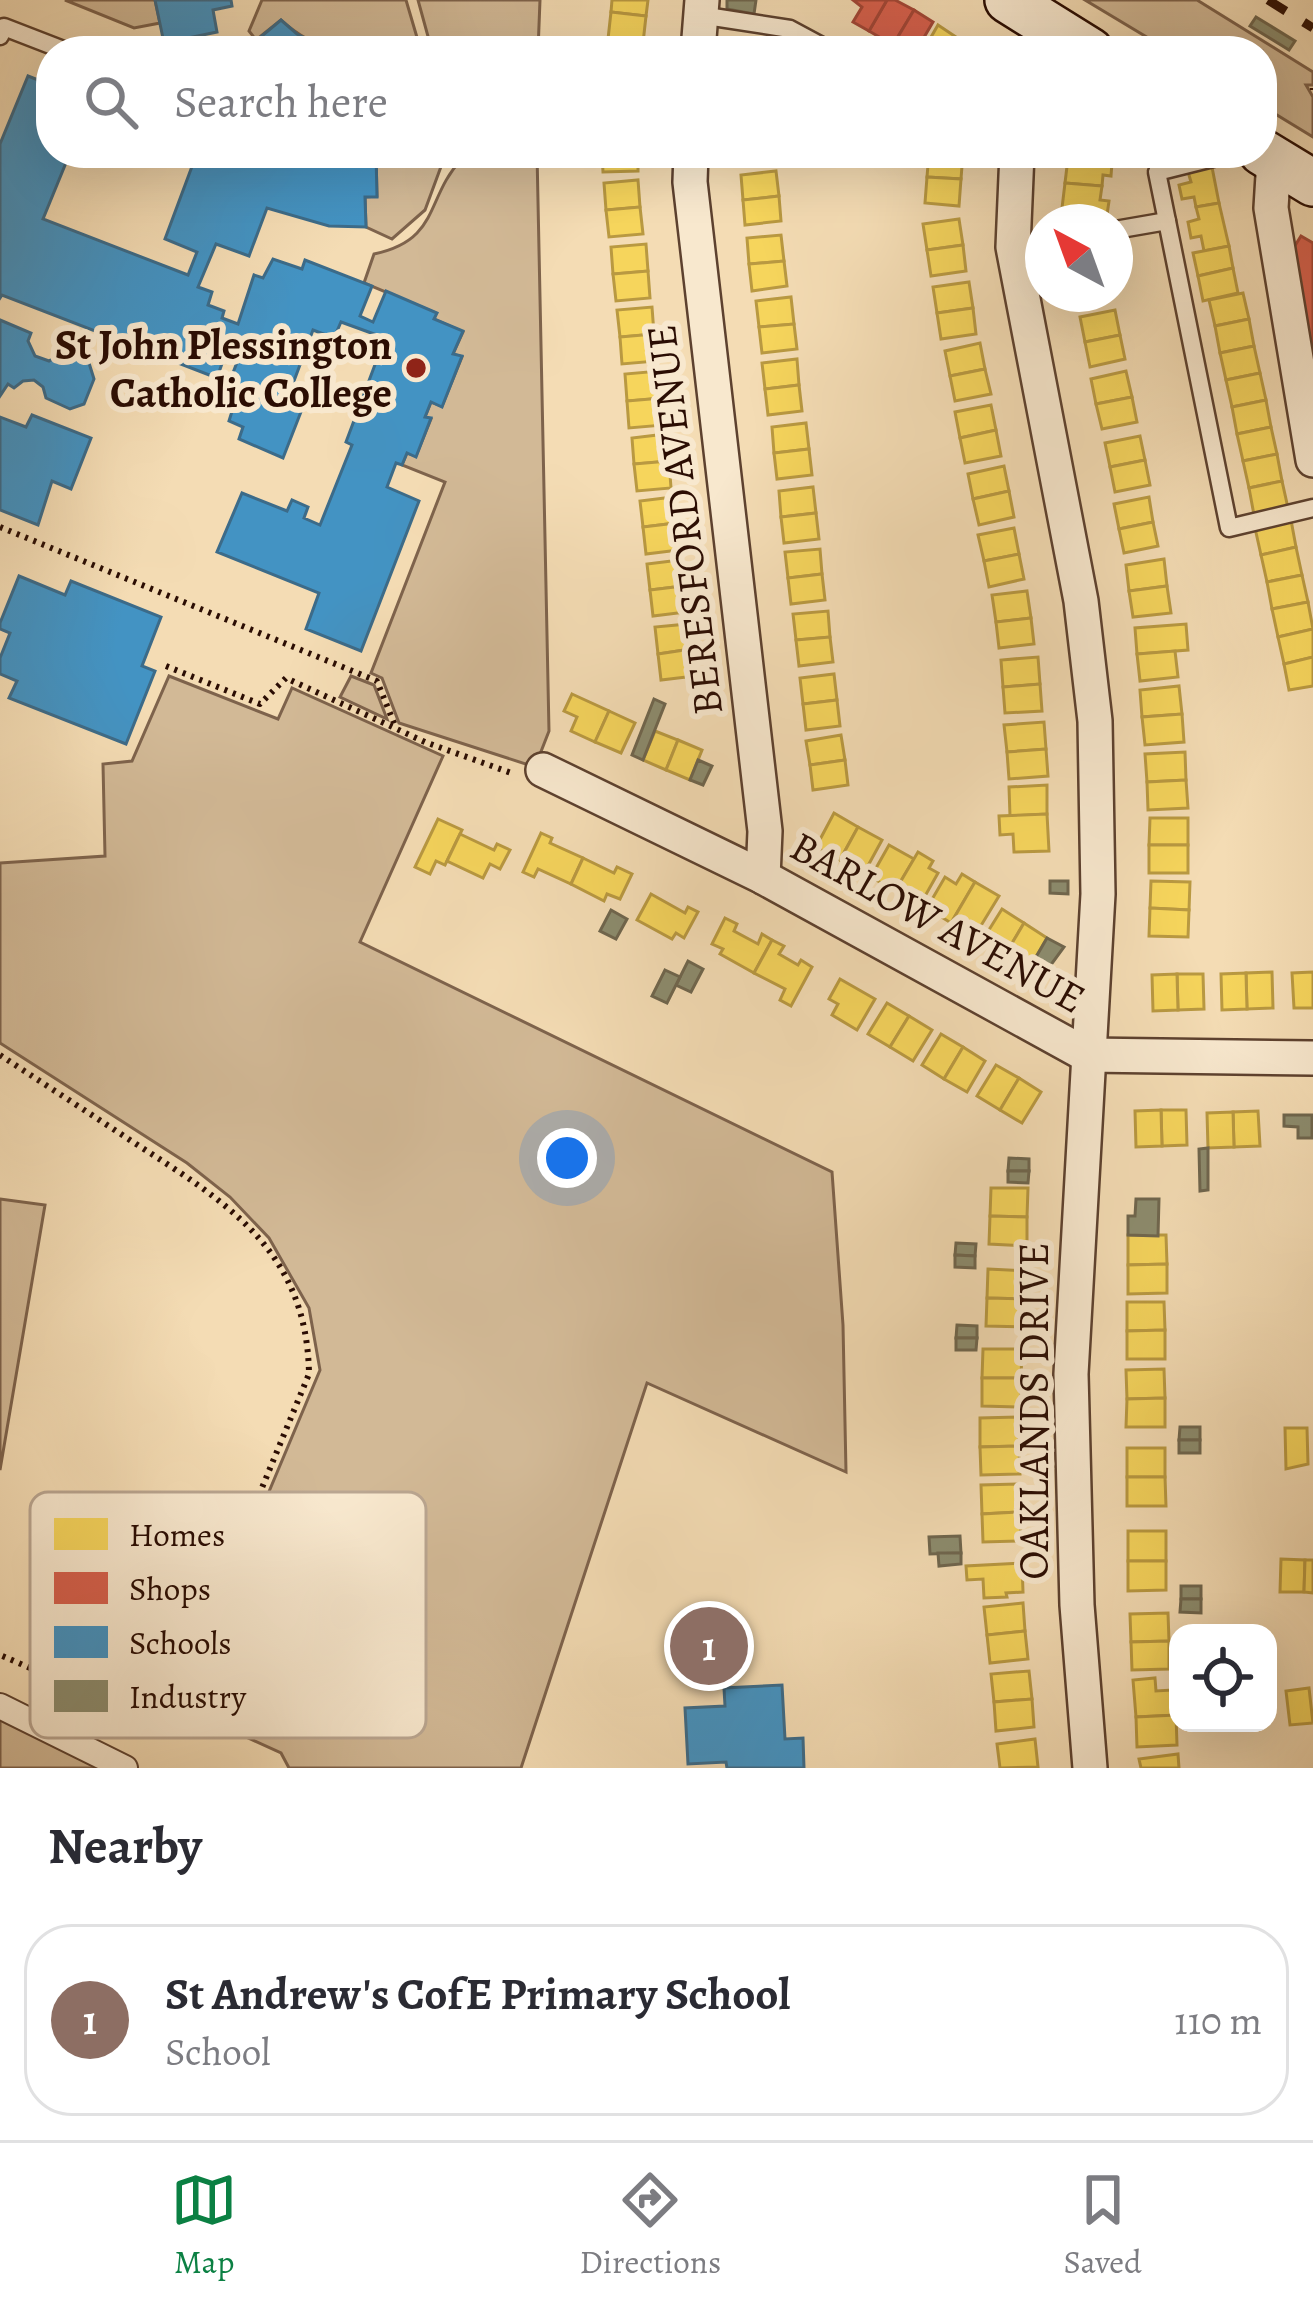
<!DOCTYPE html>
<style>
:root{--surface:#fff;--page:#f7f7f7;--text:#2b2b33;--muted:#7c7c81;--line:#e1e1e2;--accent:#0b8043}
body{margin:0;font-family:Alegreya,serif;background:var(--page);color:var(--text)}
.controls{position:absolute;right:36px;bottom:36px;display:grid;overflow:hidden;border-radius:24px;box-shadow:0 12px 48px #0002}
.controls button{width:108px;height:108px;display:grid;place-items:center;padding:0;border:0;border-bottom:3px solid var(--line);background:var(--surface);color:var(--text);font:60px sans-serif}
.compass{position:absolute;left:1025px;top:204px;width:108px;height:108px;border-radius:50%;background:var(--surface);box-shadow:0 12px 48px #0002;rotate:319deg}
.you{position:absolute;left:567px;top:1158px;width:42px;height:42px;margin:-30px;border:9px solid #fff;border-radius:50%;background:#1a73e8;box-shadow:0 0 0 18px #1a73e833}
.badge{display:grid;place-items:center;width:78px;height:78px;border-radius:50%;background:var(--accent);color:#fff;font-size:39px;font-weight:700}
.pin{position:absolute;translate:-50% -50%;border:6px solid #fff;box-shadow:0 3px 12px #0006}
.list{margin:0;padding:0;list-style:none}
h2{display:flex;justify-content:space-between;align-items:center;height:156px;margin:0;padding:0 48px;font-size:51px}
h2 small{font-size:39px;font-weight:400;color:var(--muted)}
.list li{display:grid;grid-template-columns:78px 1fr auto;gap:36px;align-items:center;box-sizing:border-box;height:192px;margin:0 24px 24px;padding:0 24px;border:3px solid var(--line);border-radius:48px}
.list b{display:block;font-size:45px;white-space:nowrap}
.list p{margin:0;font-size:39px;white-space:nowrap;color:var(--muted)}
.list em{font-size:39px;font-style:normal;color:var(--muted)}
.icon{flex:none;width:66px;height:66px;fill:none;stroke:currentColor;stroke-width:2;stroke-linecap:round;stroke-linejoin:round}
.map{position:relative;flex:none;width:1313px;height:1768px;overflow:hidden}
.search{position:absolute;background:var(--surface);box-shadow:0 12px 48px #0002;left:36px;right:36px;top:36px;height:132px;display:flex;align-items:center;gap:30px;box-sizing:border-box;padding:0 42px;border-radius:48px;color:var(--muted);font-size:45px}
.sheet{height:372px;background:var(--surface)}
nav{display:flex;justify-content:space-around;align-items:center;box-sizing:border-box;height:168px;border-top:3px solid var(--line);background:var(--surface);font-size:33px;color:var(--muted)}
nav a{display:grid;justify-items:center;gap:6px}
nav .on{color:var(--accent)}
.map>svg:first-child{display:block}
.green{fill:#d2b996;stroke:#7e634c;stroke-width:3}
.homes{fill:#f6d55c;stroke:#b99941;stroke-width:3}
.shops{fill:#d6604d;stroke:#a34737;stroke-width:3}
.schools{fill:#4393c3;stroke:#3c6b89;stroke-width:3}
.industry{fill:#8c8c6e;stroke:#6f664e;stroke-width:3}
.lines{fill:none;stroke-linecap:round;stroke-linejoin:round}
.service-casing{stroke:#5d412f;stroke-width:21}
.pedestrian-casing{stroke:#5d412f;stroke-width:28}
.minor-casing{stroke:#5d412f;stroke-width:38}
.secondary-casing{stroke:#2b0d03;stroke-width:50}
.path{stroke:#2b0d03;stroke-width:6;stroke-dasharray:3 6;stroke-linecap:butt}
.service{stroke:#f8e8ce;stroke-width:16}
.pedestrian{stroke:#f8e8ce;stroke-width:24}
.minor{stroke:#f8e8ce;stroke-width:33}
.secondary{stroke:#f8e8ce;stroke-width:45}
.rail{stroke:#2b0d03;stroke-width:9;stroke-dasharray:21 21;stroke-linecap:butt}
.poi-dot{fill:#8f2418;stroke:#f8e8ce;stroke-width:4.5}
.labels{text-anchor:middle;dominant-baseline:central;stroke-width:12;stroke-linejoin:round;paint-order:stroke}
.poi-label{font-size:42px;font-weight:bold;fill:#2b0d03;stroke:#f8e8ce;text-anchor:end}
.street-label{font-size:42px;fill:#2b0d03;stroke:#f8e8ce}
.key{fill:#f8e8ce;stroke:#baa691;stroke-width:3}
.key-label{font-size:33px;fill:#2b0d03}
</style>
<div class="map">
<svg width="1313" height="1768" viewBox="0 0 1313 1768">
<rect width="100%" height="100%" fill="#f4dcb4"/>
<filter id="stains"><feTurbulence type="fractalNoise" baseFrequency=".00167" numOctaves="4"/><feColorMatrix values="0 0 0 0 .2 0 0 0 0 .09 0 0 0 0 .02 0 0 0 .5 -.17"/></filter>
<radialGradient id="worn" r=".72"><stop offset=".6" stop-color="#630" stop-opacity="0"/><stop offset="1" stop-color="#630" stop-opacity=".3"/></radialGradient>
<g class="green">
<path d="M65,0H155L160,23L134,28Z"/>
<path d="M262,0H406L421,51C364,51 326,61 281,20L256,40L249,31Z"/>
<path d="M418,0H540L538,51H432Z"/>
<path d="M1085,0H1197L1313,72V85H1306L1313,97V137L1262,106V51H1170Z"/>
<path d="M376,153H446L425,210L392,239L366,227L365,197L377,196Z"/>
<path d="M460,153H537L549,731L535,767L399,723L382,678L371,673L445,482L402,465L407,453L416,456L431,419L425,417L431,402L442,406L462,357L453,354L463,332L434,319L436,313L364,283L374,254C441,240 425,197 462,159Z"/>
<path d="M169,676L278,719L292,688L443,756L360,942L832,1172L843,1325L846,1472L647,1383L521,1768H289L281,1753L179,1706L320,1370L309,1308L269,1238L230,1197L187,1163L0,1043V863L105,856L103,764L132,761Z"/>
<path d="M351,676L374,685L387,719L340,697Z"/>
<path d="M0,1199L45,1205L0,1470Z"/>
<path d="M0,1706L125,1768H0Z"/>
</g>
<g class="homes">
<path d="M612,0H648L646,16L611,12Z"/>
<path d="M611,12L646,16L643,43L608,39Z"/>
<path d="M938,25L971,47V51H923Z"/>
<path d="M750,38L783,43L782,51H748Z"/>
<path d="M602,153H638V171L603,172Z"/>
<path d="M929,153H963L961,179L927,177Z"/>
<path d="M1068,158L1112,162L1111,176L1103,175L1102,186L1065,183Z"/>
<path d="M1211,162L1219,203L1196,207L1194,197L1182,199L1179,185L1191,182L1187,168Z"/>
<path d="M776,171L779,196L743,200L741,175Z"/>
<path d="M927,177L961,179L959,206L925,203Z"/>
<path d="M638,180L640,207L606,210L604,183Z"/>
<path d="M1065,183L1102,186L1100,200L1109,201L1107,215L1062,208Z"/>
<path d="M779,196L781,221L745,225L743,200Z"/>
<path d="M1219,203L1229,246L1204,251L1201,236L1191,238L1188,222L1199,219L1196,207Z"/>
<path d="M640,207L643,234L609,237L606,210Z"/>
<path d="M959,219L963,245L927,250L923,224Z"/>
<path d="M781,235L784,261L749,264L747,238Z"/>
<path d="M646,244L648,271L613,274L611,247Z"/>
<path d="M963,245L966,271L931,276L927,250Z"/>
<path d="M1229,246L1233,268L1198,276L1193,253Z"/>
<path d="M784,261L787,286L752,291L749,264Z"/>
<path d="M1233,268L1238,293L1203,301L1198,276Z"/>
<path d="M648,271L650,298L616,301L613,274Z"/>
<path d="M969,282L973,308L937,313L933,287Z"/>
<path d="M1243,293L1249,319L1215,326L1209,300Z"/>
<path d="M1076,294H1112L1113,297L1077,304Z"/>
<path d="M791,297L794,324L759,327L756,301Z"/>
<path d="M652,307L654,334L620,337L617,310Z"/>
<path d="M973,308L976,334L941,339L937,313Z"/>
<path d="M1115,310L1120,335L1085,342L1080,317Z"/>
<path d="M1249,319L1254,346L1220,353L1215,326Z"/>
<path d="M794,324L797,349L762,353L759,327Z"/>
<path d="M654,334L657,361L622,364L620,337Z"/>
<path d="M1120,335L1125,359L1090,367L1085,342Z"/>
<path d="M980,343L985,369L950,376L945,351Z"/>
<path d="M1254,346L1260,373L1226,380L1220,353Z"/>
<path d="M797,359L799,385L765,389L762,363Z"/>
<path d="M985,369L991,394L955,401L950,376Z"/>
<path d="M659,371L662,398L627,401L625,374Z"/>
<path d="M1126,371L1132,397L1096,404L1091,379Z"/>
<path d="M1260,373L1266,400L1232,407L1226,380Z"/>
<path d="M799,385L802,411L768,415L765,389Z"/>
<path d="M1132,397L1137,422L1102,429L1096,404Z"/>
<path d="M662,398L664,425L629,428L627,401Z"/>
<path d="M1266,400L1271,427L1237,434L1232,407Z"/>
<path d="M991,405L996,430L960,438L955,412Z"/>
<path d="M806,423L809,449L774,453L772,427Z"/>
<path d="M1271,427L1277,454L1243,461L1237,434Z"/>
<path d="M996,430L1001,456L965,463L960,438Z"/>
<path d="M666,434L669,461L634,464L632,438Z"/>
<path d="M1140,436L1145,460L1110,467L1105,443Z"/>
<path d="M809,449L812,475L777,479L774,453Z"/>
<path d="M1277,454L1282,481L1249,488L1243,461Z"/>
<path d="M1145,460L1150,485L1115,492L1110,467Z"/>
<path d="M669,461L671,488L637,491L634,464Z"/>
<path d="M1004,466L1009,491L973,499L968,474Z"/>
<path d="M1282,481L1288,508L1254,515L1249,488Z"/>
<path d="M813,487L816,513L781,517L779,491Z"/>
<path d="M1009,491L1014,517L979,525L973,499Z"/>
<path d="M673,497L676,523L643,527L640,501Z"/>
<path d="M1149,497L1153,522L1119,529L1114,504Z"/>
<path d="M816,513L819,539L784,543L781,517Z"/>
<path d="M1291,520L1296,547L1261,555L1255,528Z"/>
<path d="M1153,522L1158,546L1124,553L1119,529Z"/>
<path d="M676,523L679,550L646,554L643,527Z"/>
<path d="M1014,528L1019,554L984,561L978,535Z"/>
<path d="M1296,547L1302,575L1267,582L1261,555Z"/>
<path d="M820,549L822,574L788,578L785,552Z"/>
<path d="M1019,554L1024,579L989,587L984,561Z"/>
<path d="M1164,559L1167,586L1129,591L1126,565Z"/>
<path d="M680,560L683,586L650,590L647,564Z"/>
<path d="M822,574L825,600L791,604L788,578Z"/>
<path d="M1302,575L1308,602L1272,609L1267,582Z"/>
<path d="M683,586L686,612L653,616L650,590Z"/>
<path d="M1167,586L1171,613L1133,617L1129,591Z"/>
<path d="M1027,591L1031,618L996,622L992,595Z"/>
<path d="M1308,602L1313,629L1278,637L1272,609Z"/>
<path d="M828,611L830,637L796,640L793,614Z"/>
<path d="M1031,618L1034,644L999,648L996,622Z"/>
<path d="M688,624L691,649L658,654L655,627Z"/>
<path d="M1186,624L1188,650L1137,654L1135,628Z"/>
<path d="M1313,629V657L1284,664L1278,637Z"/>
<path d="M830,637L833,662L799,666L796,640Z"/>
<path d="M691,649L695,676L661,680L658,654Z"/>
<path d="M1175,651L1178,677L1140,681L1137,654Z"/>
<path d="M1038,657L1040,684L1003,687L1001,660Z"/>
<path d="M1313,657V686L1289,690L1284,664Z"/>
<path d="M834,674L837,700L803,704L800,678Z"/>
<path d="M1040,684L1042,711L1005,713L1003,687Z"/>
<path d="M1179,686L1182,714L1142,717L1140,690Z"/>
<path d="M572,694L609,711L595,742L571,731L577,717L564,711Z"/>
<path d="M837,700L840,726L806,730L803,704Z"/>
<path d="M609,711L635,723L621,753L595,742Z"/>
<path d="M1182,714L1184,742L1145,745L1142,717Z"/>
<path d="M1044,722L1046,749L1007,752L1004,725Z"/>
<path d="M655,731L678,740L666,770L643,760Z"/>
<path d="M841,735L845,760L810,765L806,741Z"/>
<path d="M678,740L702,750L690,780L666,770Z"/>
<path d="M1046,749L1048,776L1009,779L1007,752Z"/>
<path d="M1185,752L1186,780L1147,782L1145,754Z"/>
<path d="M845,760L848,785L813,790L810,765Z"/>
<path d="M1186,780L1188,808L1148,810L1147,782Z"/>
<path d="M1047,785V814L1010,816L1009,787Z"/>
<path d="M834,813L858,827L840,860L816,847Z"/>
<path d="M1047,814L1049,851L1014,852L1013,834L1000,835L999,816Z"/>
<path d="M1150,818H1188V845H1149Z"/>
<path d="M438,819L462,830L445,865L436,861L430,874L415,867Z"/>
<path d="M858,827L882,840L864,873L840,860Z"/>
<path d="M541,833L552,838L550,843L583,858L571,884L538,869L534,877L523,872Z"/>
<path d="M460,834L494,850L497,844L510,850L500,869L490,864L483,878L447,861Z"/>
<path d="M889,845L914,859L895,891L871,877Z"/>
<rect x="1149" y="845" width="39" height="28"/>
<path d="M918,852L933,861L929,868L938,873L920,905L895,891Z"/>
<path d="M583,858L614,873L617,867L632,874L620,899L607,894L604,901L571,884Z"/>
<path d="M962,874L975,882L951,923L927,908L945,877L956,884Z"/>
<path d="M1151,881L1190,882L1189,910L1150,908Z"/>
<path d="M975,882L999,896L974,937L951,923Z"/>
<path d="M651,894L685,913L688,907L698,912L684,938L676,933L672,939L637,920Z"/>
<path d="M1150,908L1189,910L1188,937L1149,936Z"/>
<path d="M1002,909L1024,923L1005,955L982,941Z"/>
<path d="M725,918L737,924L734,931L758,944L762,934L772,940L754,973L720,954L723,949L712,944Z"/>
<path d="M1024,923L1047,938L1029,969L1005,955Z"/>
<path d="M772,940L784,946L779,954L798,965L801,960L812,967L791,1006L780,1000L785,989L754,973Z"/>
<path d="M1272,972L1273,1008L1247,1009L1246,973Z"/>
<path d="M1313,972V1008H1294L1292,973Z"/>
<path d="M1246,973L1247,1009L1222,1010L1221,974Z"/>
<path d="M1177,974H1203L1204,1009L1178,1010Z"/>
<path d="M1177,974L1178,1010L1153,1011L1152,975Z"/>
<path d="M840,979L875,999L857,1030L832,1015L838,1004L829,999Z"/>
<path d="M887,1003L909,1016L890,1047L868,1034Z"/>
<path d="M909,1016L932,1030L913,1061L890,1047Z"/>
<path d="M941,1034L963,1047L944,1079L922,1065Z"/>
<path d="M963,1047L985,1061L967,1092L944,1079Z"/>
<path d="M996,1065L1019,1078L1000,1110L977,1096Z"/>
<path d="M1019,1078L1041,1092L1022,1123L1000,1110Z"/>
<path d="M1161,1110H1186L1187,1145L1162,1146Z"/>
<path d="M1161,1110L1162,1146L1136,1147L1135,1111Z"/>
<path d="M1258,1111L1260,1146L1234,1147L1233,1112Z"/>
<path d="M1233,1112L1234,1147L1208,1148L1207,1113Z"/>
<path d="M991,1188H1028L1027,1217L990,1216Z"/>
<path d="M990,1216L1027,1217V1246L989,1244Z"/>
<path d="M1128,1235H1166L1167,1264L1128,1265Z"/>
<path d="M1167,1264V1293L1128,1294V1265Z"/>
<path d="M988,1269L1025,1271L1024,1299L987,1298Z"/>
<path d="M987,1298L1024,1299L1023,1327L986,1326Z"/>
<path d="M1127,1302H1164L1165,1330L1127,1331Z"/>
<path d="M1165,1330V1359H1127V1331Z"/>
<path d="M983,1349H1022L1021,1378H982Z"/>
<path d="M1164,1369L1165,1398L1127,1399L1126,1370Z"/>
<path d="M982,1378H1021V1407L982,1406Z"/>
<path d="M1165,1398V1427H1126L1127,1399Z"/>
<path d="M1018,1417L1019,1446L980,1447V1418Z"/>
<path d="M1285,1428H1307L1308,1464L1286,1469Z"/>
<path d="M1019,1446L1020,1474L981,1475L980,1447Z"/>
<rect x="1127" y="1448" width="38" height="29"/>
<path d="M1127,1477H1165L1166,1506H1127Z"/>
<path d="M1019,1484L1020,1512L982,1514L981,1485Z"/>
<path d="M1020,1512L1021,1541L983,1542L982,1514Z"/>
<rect x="1128" y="1531" width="38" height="30"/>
<path d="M1281,1559L1305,1560L1304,1592H1280Z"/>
<path d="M1305,1560H1313V1593L1304,1592Z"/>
<path d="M1128,1561H1166V1590L1128,1591Z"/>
<path d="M1022,1563L1023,1592L1006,1593L1007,1597L984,1598L983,1579L967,1580L966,1566Z"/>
<path d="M1023,1603L1025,1631L987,1635L984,1607Z"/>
<path d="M1168,1613L1169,1641L1131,1642L1130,1614Z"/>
<path d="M1025,1631L1028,1659L990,1663L987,1635Z"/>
<path d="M1169,1641V1669L1132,1670L1131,1642Z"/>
<path d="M1029,1671L1032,1699L994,1702L991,1674Z"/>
<path d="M1155,1678L1156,1691L1172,1690L1173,1701H1178V1715L1136,1717L1133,1680Z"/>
<path d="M1309,1688L1313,1723L1290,1725L1286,1691Z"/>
<path d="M1032,1699L1034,1727L996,1731L994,1702Z"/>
<path d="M1176,1715L1177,1745L1137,1747L1136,1717Z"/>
<path d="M1035,1739L1038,1767L1000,1768L997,1744Z"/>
<path d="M1178,1754L1179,1768H1141L1139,1759Z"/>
</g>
<g class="shops">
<path d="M887,0H895L914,10L893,45L869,31Z"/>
<path d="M887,0L869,31L853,22L862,7L853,0Z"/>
<path d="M914,10L933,22L916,51H904L893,45Z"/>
<path d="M1301,236L1313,243V353L1291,252Z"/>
</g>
<g class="schools">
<path d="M155,0H231L232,6L213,10L217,32L164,43Z"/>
<path d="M281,20L297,34L330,51H256L251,45Z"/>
<path d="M28,76L51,85V153H70L43,219L188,275L197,252L165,239L197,153H376L377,197H365L366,227L329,226L267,208L249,256L216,244L198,287L212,292L208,305L224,311L222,318L238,324L254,275L263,278L273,259L302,269L305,260L372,286L360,316L373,322L386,291L437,313L434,319L463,331L453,354L462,356L442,407L431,402L425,417L431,418L416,457L407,453L402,465L396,463L387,487L419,501L361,651L306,629L319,593L217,552L242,493L287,511L292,500L308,507L304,518L320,525L352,445L346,442L385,338L341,322L334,338L313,330L288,397L304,404L283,458L239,439L243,427L229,421L234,405L223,399L239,357L226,352L217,378L2,295L0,298V144Z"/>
<path d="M0,320L31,333L28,341L35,356L49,361L62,353L89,363L94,379L84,404L70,409L46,398L43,387L34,380L23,381L14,388L8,384L0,396Z"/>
<path d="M32,415L91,438L71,489L52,481L38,525L0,510V417L26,427Z"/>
<path d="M19,576L65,595L71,581L161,617L142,666L155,671L126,744L9,698L17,681L0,674V658L10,633L0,629V623Z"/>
<path d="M782,1685L785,1739L803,1738L804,1768H727L726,1762L688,1764L685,1708L725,1706L724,1688Z"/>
</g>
<g class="industry">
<path d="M727,0H756L754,14L727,9Z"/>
<path d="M1256,17L1295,41L1289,50L1250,26Z"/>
<path d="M654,699L665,704L643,760L632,755Z"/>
<path d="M698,760L712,766L703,785L690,780Z"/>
<path d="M1050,881H1068V894L1050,893Z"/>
<path d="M611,910L627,919L616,939L600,931Z"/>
<path d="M1047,938L1064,947L1042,977L1029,969Z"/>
<path d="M688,961L703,969L691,992L676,985Z"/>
<path d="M665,970L680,977L667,1003L652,996Z"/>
<path d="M1284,1115H1312V1138H1298V1127L1284,1126Z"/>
<path d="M1208,1148V1190L1200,1191L1199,1149Z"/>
<path d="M1009,1158L1029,1159V1171H1008Z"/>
<path d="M1008,1171H1029L1028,1183L1008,1182Z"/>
<path d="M1136,1199H1159L1158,1236L1128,1235V1216H1135Z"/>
<path d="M956,1243L976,1244L975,1256L955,1255Z"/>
<path d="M955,1255L975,1256V1268L955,1267Z"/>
<path d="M957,1325L977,1326V1338H956Z"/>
<path d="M956,1338H977L976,1350H956Z"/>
<path d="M1180,1427H1200V1440H1179Z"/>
<rect x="1179" y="1440" width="21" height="13"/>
<path d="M960,1536L961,1553L930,1554L929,1537Z"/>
<path d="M938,1553H961V1564L939,1566Z"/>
<rect x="1181" y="1586" width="20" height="13"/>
<path d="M1181,1599H1201V1613L1180,1612Z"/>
</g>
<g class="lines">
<g class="service-casing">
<g id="service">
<path d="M700,15L790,29L831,51"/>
<path d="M0,36L4,27L66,51"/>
<path d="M1167,221L1157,172L1213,158L1217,153"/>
<path d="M1115,230L1167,221L1229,528L1313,508"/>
<path d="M1013,247L1043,242"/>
</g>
</g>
<g class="pedestrian-casing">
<path id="pedestrian" d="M0,1706L125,1768"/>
</g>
<g class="minor-casing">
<g id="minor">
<path d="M698,51L702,0"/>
<path d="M691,153L690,182L765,831L763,877"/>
<path d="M1017,153L1013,247L1081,601L1095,721L1098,894L1071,1374L1077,1605L1090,1768"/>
<path d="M1274,159L1271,208L1313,460"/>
<path d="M543,770L763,877L1087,1055L1313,1058"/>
</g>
</g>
<g class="secondary-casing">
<g id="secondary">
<path d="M1008,0L1090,51"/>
<path d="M1262,152L1313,183"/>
</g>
</g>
<g class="path">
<path d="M1313,88V90"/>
<path d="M0,527L377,681L396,728"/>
<path d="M166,666L260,704L286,678L425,742L514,774"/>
<path d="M0,1055C44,1084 89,1113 133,1142C226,1202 307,1250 309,1374L185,1674C177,1684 169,1696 157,1701C122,1714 35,1669 0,1655"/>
</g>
<use href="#service" class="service"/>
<use href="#pedestrian" class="pedestrian"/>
<use href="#minor" class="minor"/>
<use href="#secondary" class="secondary"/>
<path class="rail" d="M1268,0L1313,28"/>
</g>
<circle class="poi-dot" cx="416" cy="368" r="12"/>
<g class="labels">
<g class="poi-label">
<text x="392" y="344">St John Plessington<tspan x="392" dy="48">Catholic College</tspan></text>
</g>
<g class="street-label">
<text transform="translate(684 520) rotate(-97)">BERESFORD AVENUE</text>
<text transform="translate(938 922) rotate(29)">BARLOW AVENUE</text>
<text transform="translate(1033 1411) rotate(-90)">OAKLANDS DRIVE</text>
</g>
</g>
<rect x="30" y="1492" width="396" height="246" rx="18" class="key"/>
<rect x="54" y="1518" width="54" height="32" fill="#f6d55c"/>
<rect x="54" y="1572" width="54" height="32" fill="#d6604d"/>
<rect x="54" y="1626" width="54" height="32" fill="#4393c3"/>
<rect x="54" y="1680" width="54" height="32" fill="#8c8c6e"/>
<g class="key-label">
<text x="129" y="1546">Homes</text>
<text x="129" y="1600">Shops</text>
<text x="129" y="1654">Schools</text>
<text x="129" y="1708">Industry</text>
</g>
<rect width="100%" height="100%" filter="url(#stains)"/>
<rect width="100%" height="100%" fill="url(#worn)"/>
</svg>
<div class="controls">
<button><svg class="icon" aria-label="locate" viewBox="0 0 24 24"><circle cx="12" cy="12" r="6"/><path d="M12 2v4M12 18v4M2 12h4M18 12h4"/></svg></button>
</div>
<svg class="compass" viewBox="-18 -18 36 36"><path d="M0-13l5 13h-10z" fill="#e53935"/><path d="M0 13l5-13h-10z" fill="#7c7c81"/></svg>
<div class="you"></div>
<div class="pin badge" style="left:709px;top:1646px;background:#8d6e63">1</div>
<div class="search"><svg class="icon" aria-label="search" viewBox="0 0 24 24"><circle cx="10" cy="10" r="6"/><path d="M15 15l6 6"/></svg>Search here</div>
</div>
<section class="sheet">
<h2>Nearby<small></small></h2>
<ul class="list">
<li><span class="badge" style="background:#8d6e63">1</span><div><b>St Andrew's CofE Primary School</b><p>School</p></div><em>110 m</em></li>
</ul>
</section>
<nav>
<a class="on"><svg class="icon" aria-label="map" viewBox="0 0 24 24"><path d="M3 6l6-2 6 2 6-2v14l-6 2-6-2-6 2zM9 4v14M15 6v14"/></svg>Map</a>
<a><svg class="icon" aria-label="directions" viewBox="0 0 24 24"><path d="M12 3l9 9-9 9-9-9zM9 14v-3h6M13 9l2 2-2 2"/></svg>Directions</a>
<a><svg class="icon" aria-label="saved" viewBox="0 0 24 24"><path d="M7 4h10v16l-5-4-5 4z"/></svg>Saved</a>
</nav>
